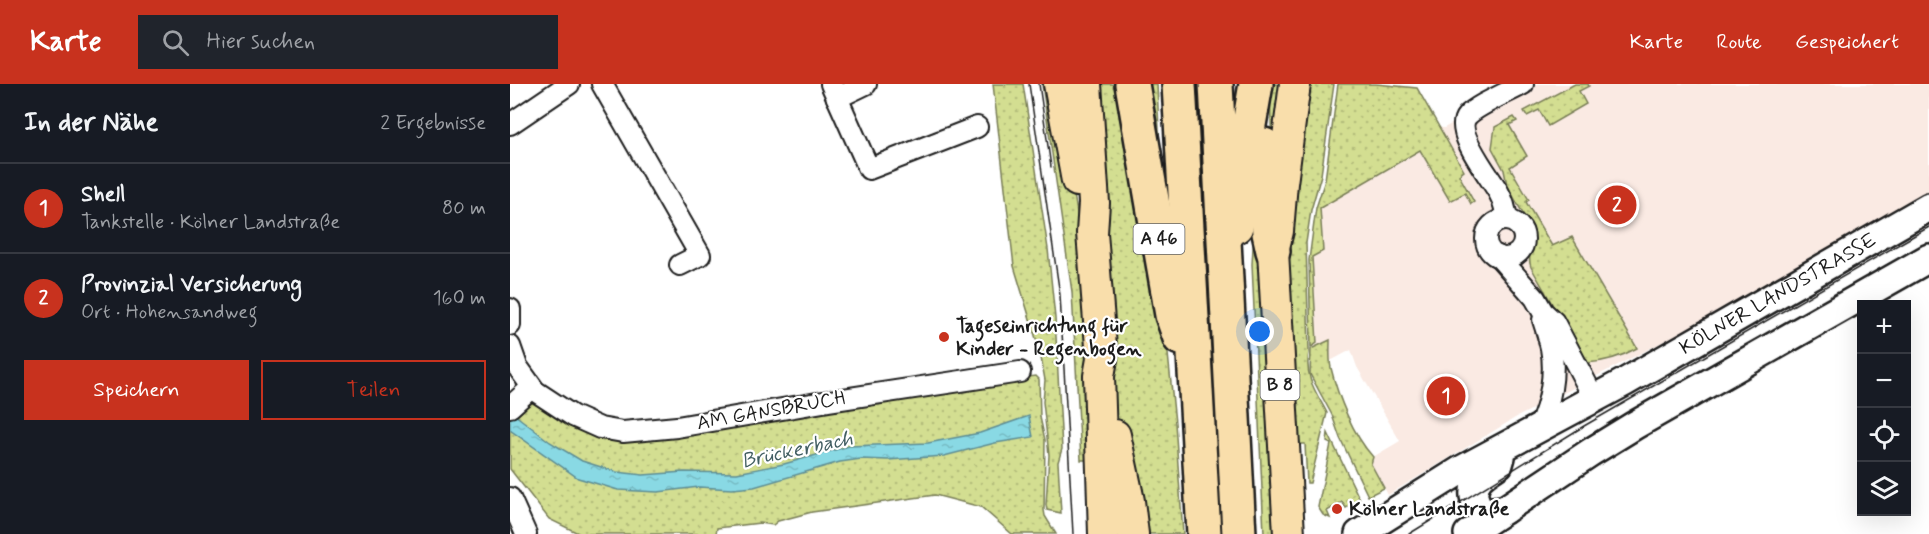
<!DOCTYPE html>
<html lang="de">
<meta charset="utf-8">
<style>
:root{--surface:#171b24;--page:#20242c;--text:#f1f3f6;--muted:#9ea1a6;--line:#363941;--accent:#c8321e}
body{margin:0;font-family:Mynerve,sans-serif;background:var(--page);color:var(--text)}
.controls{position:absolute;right:18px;bottom:18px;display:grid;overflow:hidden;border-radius:0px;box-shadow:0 6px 24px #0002}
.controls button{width:54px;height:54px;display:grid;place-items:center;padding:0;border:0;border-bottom:2px solid var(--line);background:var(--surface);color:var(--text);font:30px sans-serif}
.you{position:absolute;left:750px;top:248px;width:21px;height:21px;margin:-15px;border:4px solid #fff;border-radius:50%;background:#1a73e8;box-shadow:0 0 0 9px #1a73e833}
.badge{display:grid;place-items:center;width:39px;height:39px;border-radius:50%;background:var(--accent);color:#fff;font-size:20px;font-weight:700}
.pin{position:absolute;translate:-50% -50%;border:3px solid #fff;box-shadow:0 2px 6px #0006}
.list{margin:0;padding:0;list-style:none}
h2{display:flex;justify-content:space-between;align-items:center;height:78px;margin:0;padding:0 24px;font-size:26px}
h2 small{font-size:20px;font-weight:400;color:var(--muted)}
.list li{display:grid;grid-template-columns:39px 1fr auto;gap:18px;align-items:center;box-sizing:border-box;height:90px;padding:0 24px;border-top:2px solid var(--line)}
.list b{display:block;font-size:22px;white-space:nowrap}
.list p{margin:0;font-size:20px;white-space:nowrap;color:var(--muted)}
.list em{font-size:20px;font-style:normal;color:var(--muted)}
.actions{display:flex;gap:12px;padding:18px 24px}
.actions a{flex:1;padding:14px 0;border:2px solid var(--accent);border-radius:0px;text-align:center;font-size:21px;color:var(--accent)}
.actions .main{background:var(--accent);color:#fff}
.icon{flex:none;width:33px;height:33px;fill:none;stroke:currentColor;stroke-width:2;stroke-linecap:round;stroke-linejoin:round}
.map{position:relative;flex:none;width:1419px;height:450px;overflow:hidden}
header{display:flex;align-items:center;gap:36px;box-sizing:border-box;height:84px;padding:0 30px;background:var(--accent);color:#fff}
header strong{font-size:28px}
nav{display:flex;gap:33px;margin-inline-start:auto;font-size:21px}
.search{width:420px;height:54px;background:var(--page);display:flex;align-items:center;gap:15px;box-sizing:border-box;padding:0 21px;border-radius:0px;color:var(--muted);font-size:22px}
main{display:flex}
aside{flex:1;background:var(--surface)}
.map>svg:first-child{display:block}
.built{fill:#faeae3}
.green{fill:url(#green-dots);stroke:#787d56;stroke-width:1.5}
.water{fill:url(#water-ripples);stroke:#5d8d94;stroke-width:1.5}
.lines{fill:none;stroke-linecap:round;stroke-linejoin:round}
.street-casing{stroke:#1c1c1c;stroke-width:24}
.secondary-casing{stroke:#1c1c1c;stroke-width:32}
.primary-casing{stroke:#1c1c1c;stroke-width:34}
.highway-casing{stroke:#1c1c1c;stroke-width:38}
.street{stroke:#fff;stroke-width:20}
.secondary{stroke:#fff;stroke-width:27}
.primary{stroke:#f9deab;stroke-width:30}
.highway{stroke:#f9deab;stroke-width:33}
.tram{stroke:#1c1c1c;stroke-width:1.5}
.poi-dot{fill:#c8321e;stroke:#fff;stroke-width:2}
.labels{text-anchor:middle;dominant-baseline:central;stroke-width:4.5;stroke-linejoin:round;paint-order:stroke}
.shield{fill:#fff;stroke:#606060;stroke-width:1.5}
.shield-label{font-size:18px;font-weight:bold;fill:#1c1c1c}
.street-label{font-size:20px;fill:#1c1c1c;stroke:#fff}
.poi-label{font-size:20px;font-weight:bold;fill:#1c1c1c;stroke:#fff;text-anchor:start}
.water-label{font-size:21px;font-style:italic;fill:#425e62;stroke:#fff}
</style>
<header>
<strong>Karte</strong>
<div class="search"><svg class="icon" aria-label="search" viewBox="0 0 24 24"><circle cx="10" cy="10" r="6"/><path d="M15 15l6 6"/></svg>Hier suchen</div>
<nav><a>Karte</a><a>Route</a><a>Gespeichert</a></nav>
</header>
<main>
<aside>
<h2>In der Nähe<small>2 Ergebnisse</small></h2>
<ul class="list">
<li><span class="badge">1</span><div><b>Shell</b><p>Tankstelle · Kölner Landstraße</p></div><em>80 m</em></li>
<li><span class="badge">2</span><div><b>Provinzial Versicherung</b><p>Ort · Hohensandweg</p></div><em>160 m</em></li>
</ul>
<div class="actions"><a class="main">Speichern</a><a>Teilen</a></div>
</aside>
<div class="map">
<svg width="1419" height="450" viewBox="0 0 1419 450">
<defs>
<pattern id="green-dots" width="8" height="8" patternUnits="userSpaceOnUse" patternTransform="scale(1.5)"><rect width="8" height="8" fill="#d3de91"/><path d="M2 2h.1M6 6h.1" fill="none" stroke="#b5be7c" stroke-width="1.8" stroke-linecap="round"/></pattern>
<pattern id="water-ripples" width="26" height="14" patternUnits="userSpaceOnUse" patternTransform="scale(1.5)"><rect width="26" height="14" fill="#89d9e4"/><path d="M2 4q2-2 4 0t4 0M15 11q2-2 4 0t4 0" fill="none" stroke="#76bac3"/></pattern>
</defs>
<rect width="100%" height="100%" fill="#fff"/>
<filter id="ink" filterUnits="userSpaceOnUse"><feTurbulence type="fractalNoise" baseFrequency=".0167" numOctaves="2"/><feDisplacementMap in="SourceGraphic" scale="12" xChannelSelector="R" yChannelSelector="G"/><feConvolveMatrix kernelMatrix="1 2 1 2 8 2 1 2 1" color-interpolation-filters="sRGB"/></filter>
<g filter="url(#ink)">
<path class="built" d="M1013,0H1419V112L1199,234L1005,334L878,411L861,380L863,373L890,357L847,283L841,266L811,282L801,263L799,176L806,124L815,96L821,48L842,31L934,44Z"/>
<g class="green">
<path d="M483,0H513L538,165L545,234L552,365L548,378L551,429L537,426L536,421L539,371L533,318L535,296L530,268L504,182Z"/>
<path d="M532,0H546L578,196L580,376H571L562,208Z"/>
<path d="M579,0H610L654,230L665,339L673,450H628L605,343Z"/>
<path d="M630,0H647L650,70Z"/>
<path d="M762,0H775L762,67L760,11Z"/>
<path d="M791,0H824L811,91L801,126L796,159L799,268C794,293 806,308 817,329L800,399H797L795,360H790L780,325L775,146Z"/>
<path d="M828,0H866L907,4L954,87L949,91L964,118L961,120L955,109L940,117L910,66L810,124L813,167L802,173L807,259L801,263L799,176L806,124L815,96Z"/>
<path d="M1065,0H1078L1079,2L1069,7L1076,20L1038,42L1029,26L1017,32L1014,27Z"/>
<path d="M1004,33L1007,37L999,41L1017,72L1000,83L1019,116L1016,118L1042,162L1062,153L1127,264C1111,273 1095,278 1076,279L1021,183C1016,170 1025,160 1022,146L997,101L994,86L982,64L985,43Z"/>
<path d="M751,144L770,450H754L742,180L744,148Z"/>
<path d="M820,256C820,265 819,275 821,284C828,313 843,351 863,373L861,380L874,404L858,412L830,354L822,331L800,290L801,265Z"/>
<path d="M526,292L529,295L530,333L535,356L534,426L535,432L546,450H502L471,423L425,411L302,428L268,437L263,441L250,439L207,444L206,450H70L39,435L0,385V338L22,318L34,322L75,343L368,314Z"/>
<path d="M818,349L850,416L836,424L832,418L817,427L820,434L813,431L808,423L821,360L817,358Z"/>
</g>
<path class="water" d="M0,327L40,358L72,377L107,388L133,391L174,388L227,389L274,380L339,362L418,359L470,349L519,332L523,353L485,359L434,372L378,376L351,375L330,378L244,403L222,405L189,403L148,408L108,406L68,394L0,346Z"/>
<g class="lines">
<g class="street-casing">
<g id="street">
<path d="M92,0L190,171L170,181"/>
<path d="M321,0L359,85L467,43"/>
<path d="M327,14L356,0"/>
<path d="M0,40L59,0"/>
<path d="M997,136C996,127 994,118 989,109C981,94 943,48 957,32C967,21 999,8 1013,0"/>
<circle cx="995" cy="155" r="19"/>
<path d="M988,172L1025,214L1033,228L1044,238L1084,314"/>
<path d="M0,225V241"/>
<path d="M0,262L7,282L25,307L63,332L90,344L113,348L167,343L319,317L510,288"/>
<path d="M0,323L21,304"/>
<path d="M1029,343C1040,320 1046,290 1041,264C1039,255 1036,245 1033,236"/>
<path d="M0,414L16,450"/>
</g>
</g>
<g class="secondary-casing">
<g id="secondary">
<path d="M991,373L989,380C977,388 962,395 964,412C965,419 968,424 973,428L994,426"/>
<path id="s1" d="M849,450L951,386L1115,298L1419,123"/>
<path d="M958,450L1081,368L1125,341L1419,174"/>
</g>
</g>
<g class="primary-casing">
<g id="primary">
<path d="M549,0L567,97"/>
<path d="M576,0L584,119L582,149L592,275L589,292L594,450"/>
<path d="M605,351L619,417L623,450"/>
<path d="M779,450L763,167L768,147L772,99L785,0"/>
</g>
</g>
<g class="highway-casing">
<g id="highway">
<path d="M622,0L662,231L670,254"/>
<path d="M669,0L694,450"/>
<path d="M706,0L729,450"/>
<path d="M754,61L759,149L763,167"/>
<path d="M726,142L733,110L739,41L746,0"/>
</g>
</g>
<use href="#street" class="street"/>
<use href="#secondary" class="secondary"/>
<use href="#primary" class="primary"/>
<use href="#highway" class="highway"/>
<g class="tram">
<path d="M519,0L550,211L563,450"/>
<path d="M529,0L541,83"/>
<path d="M899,450L1074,342L1419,143"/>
</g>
</g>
</g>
<g class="poi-dot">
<circle cx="434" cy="253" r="6"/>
<circle cx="827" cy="425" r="6"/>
</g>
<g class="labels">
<g class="shield">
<rect x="623.5" y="140" width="51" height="30" rx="4.5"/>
<rect x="750.5" y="286" width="39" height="30" rx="4.5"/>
</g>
<g class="shield-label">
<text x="649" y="155">A 46</text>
<text x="770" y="301">B 8</text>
</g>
<g class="street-label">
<text stroke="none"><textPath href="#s1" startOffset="483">KÖLNER LANDSTRASSE</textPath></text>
<text transform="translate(261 327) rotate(-10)">AM GANSBRUCH</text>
</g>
<g class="poi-label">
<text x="446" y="242">Tageseinrichtung für<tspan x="446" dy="23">Kinder - Regenbogen</tspan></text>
<text x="839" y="425">Kölner Landstraße</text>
</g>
<g class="water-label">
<text transform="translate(287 366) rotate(-12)">Brückerbach</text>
</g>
</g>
</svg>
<div class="controls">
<button>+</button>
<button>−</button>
<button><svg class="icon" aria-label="locate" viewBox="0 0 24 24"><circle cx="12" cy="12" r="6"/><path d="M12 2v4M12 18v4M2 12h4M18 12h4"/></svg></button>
<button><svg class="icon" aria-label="layers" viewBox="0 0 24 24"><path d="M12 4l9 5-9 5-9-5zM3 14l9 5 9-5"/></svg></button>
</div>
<div class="you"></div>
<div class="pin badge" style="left:936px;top:312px">1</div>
<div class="pin badge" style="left:1107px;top:121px">2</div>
</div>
</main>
